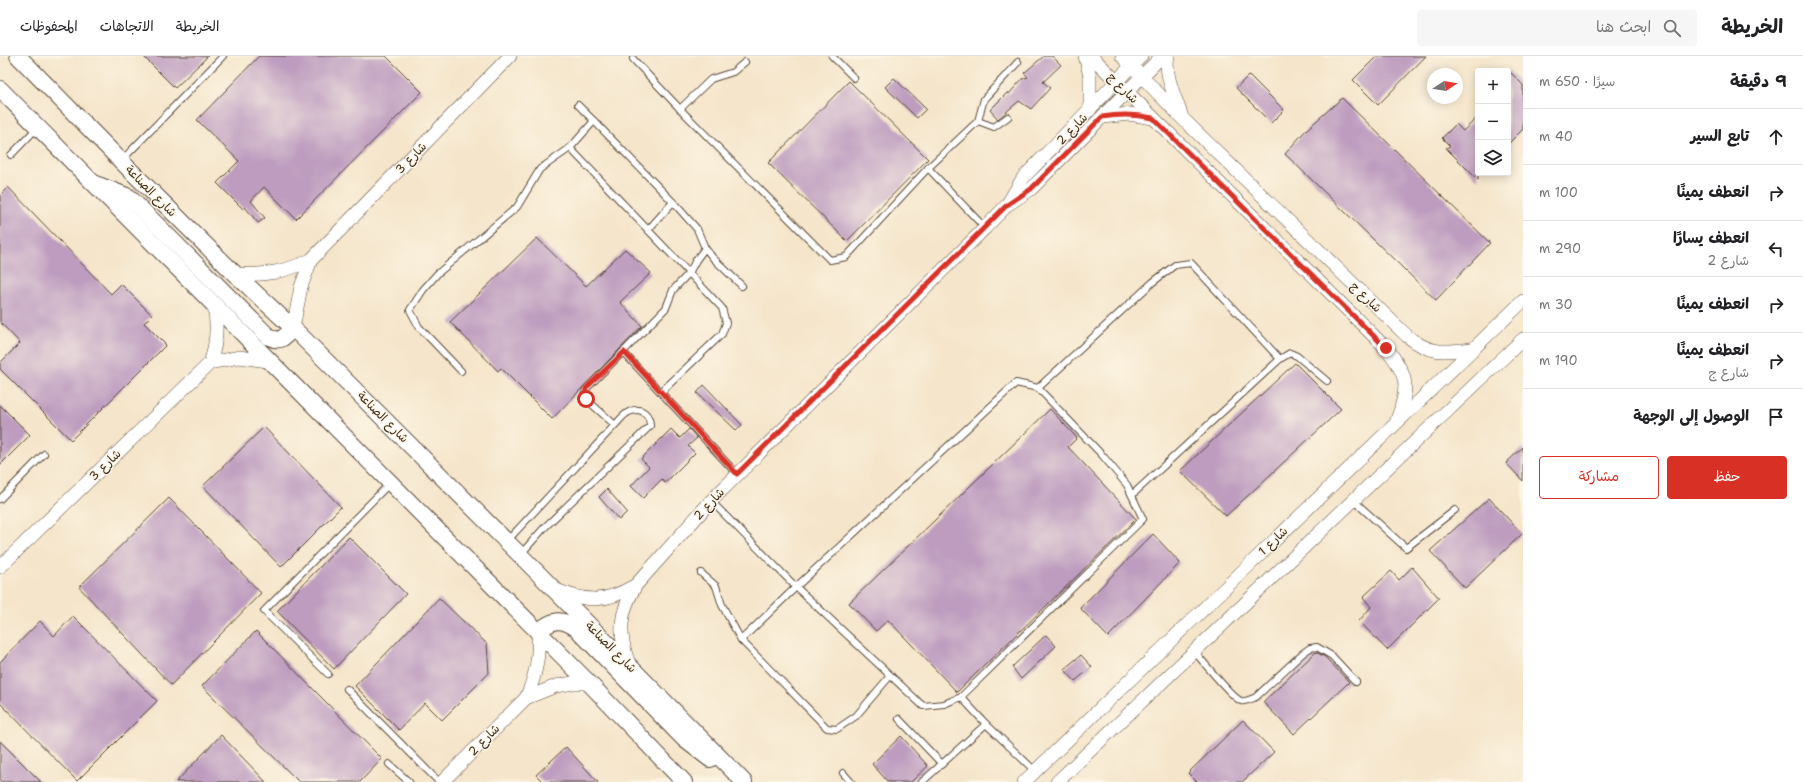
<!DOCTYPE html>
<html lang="ar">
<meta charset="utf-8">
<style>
:root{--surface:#fff;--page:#f6f6f6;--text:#202124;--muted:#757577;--line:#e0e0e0;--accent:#d93025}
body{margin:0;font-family:"Shantell Sans","Playpen Sans Arabic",sans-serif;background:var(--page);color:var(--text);direction:rtl}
.controls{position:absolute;right:12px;top:12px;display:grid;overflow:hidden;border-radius:4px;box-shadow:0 2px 10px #0003}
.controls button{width:36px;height:36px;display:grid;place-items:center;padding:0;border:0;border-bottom:1px solid var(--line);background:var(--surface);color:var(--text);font:20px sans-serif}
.compass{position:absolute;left:1427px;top:12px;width:36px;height:36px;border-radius:50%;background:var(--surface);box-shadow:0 2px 10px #0003;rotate:78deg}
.stop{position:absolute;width:12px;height:12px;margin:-9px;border:3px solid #d93025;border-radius:50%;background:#fff}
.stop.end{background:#d93025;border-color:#fff;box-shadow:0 1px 4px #0008}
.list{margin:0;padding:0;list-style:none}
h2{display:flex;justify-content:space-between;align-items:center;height:52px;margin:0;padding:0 16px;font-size:17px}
h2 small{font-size:13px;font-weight:400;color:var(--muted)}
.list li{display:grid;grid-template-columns:26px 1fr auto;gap:12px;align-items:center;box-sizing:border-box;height:56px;padding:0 16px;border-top:1px solid var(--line)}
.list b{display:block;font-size:15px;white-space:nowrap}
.list p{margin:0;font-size:13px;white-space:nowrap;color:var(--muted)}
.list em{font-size:13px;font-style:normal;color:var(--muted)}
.actions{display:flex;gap:8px;padding:12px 16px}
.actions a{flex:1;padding:9px 0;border:1px solid var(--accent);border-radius:4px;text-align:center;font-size:14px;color:var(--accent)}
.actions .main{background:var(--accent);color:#fff}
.icon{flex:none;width:22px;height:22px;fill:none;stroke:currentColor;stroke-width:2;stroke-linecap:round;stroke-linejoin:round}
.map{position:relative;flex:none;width:1523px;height:726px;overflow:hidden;direction:ltr}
header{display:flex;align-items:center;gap:24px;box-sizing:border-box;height:56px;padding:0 20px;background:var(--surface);border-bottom:1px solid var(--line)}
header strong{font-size:19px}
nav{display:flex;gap:22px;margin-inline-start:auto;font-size:14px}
.search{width:280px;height:36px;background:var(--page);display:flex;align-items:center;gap:10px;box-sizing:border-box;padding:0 14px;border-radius:4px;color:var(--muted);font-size:15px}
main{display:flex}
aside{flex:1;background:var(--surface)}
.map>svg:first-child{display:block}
.building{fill:#bd9cbf}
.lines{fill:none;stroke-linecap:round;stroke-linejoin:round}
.service-casing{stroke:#574638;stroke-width:8}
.minor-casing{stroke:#574638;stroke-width:14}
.tertiary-casing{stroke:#574638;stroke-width:18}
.service{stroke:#fff;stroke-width:6}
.minor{stroke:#fff;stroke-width:13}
.tertiary{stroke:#fff;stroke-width:16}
.route{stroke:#d93025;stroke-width:5}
.labels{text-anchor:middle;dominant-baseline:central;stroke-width:3;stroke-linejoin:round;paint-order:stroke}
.street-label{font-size:12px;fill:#3b2a1e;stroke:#fcf5e5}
</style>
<header>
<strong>الخريطة</strong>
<div class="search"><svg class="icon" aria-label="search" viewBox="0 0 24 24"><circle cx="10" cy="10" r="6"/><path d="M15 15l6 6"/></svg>ابحث هنا</div>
<nav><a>الخريطة</a><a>الاتجاهات</a><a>المحفوظات</a></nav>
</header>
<main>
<aside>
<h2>9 دقيقة<small>سيرًا · 650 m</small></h2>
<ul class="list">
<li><svg class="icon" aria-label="ahead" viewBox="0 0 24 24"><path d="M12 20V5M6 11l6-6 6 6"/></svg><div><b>تابع السير</b></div><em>40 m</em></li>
<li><svg class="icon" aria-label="right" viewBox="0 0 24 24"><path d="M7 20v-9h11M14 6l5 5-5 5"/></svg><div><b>انعطف يمينًا</b></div><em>100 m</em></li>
<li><svg class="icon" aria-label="left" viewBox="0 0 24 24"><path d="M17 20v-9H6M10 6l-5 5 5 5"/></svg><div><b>انعطف يسارًا</b><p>شارع 2</p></div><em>290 m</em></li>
<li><svg class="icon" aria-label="right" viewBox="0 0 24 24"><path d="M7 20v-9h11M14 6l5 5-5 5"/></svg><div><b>انعطف يمينًا</b></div><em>30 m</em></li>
<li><svg class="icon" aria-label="right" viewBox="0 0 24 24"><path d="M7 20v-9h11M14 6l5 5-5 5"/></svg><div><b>انعطف يمينًا</b><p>شارع ج</p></div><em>190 m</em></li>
<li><svg class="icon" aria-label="arrive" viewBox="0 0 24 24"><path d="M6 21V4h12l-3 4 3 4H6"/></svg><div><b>الوصول إلى الوجهة</b></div></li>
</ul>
<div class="actions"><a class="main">حفظ</a><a>مشاركة</a></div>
</aside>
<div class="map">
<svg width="1523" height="726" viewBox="0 0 1523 726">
<rect width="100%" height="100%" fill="#fcf5e5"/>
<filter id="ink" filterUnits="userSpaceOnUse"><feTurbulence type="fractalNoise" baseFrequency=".025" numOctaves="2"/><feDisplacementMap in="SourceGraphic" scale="8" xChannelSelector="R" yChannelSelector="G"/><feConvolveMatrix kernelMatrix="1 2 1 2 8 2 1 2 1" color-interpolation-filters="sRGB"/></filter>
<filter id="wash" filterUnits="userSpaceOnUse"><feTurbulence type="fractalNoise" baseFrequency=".012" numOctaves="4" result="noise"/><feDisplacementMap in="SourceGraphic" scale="16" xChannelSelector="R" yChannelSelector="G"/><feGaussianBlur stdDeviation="0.9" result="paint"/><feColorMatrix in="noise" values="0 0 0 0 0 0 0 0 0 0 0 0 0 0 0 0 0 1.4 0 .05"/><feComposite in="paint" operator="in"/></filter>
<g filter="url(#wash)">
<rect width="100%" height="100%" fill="#f5e5ca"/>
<g id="blocks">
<g class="building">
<path d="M143,0H208L175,32Z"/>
<path d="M259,0H386L422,36L296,163L264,131L251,145L265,162L258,167L245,151L243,153L217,127L239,105L197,64Z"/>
<path d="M1044,0H1052L1061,9L1043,26L1050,32L1031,53L1019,45L998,63L990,54L1008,36L1009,38L1022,23L1028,21L1024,17Z"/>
<path d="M1377,0H1426L1378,49L1353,24Z"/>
<path d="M1508,14L1523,29V73L1508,88Z"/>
<path d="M1249,19L1284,54L1271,67L1236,32Z"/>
<path d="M894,22L926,53L917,62L885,31Z"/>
<path d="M849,25L928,103L847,185L768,107Z"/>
<path d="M1342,42L1490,187L1436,244L1285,98L1306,74Z"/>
<path d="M1478,61V124L1446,92L1450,90L1442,82L1456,68L1463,75Z"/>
<path d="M8,131L111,238L121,228L152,259L144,267L166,289L71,384L0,313V307L20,287L0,266V139Z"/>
<path d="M537,182L586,230L625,193L651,217L620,246L642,270L552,363L501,312L498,315L450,266Z"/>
<path d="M1295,307L1341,353L1226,460L1180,415Z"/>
<path d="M704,329L742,369L736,374L697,337Z"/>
<path d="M0,349L30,379L0,409Z"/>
<path d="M1050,353L1077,382L1068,391L1136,463L957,636L888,564L876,575L849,547Z"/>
<path d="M264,371L341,451L281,511L203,430Z"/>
<path d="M671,373L680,382L689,373L697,382L688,390L695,397L665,427L662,423L643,442L631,430L649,411L641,403Z"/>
<path d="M1523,391V425L1506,407Z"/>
<path d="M607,433L627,456L619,464L599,441Z"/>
<path d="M169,442L261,537L171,629L79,531Z"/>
<path d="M1489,442L1522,478L1465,532L1430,495Z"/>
<path d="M1153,478L1180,507L1108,581L1080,552Z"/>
<path d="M349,481L406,538L334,613L277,555Z"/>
<path d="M1412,511L1439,542L1387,594L1359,565L1371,551L1363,541L1391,515L1399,524Z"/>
<path d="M439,542L487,588L489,617L442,664L425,647L399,674L355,630Z"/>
<path d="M73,560L157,645L77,725L0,647V606L40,565L54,580Z"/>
<path d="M256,575L382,703L360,726H299L202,630Z"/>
<path d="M1046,579L1056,590L1021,623L1012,611Z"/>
<path d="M1316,596L1325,601L1349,626L1294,678L1263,646Z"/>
<path d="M1081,599L1092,611L1075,625L1064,613Z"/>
<path d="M1243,664L1274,696L1242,726H1197L1188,717Z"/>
<path d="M221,679L266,726H176Z"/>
<path d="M901,680L928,710L911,726H888L872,708Z"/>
<path d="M0,685L41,726H0Z"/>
<path d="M566,691L598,726H543L536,719Z"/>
</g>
</g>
</g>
<g filter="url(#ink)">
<use href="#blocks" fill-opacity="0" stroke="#574638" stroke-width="1"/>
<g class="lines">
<g class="service-casing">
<g id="service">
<path d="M832,0L854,22"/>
<path d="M633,3L680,53"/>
<path d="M745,6L733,16L711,23L680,53L830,204L846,201L928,112L985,172"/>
<path d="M578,49L594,65L570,92L689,217L696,204L705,192"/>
<path d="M594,65L673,146L697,173L705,192L713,202L742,230"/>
<path d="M978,65L994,71L1008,61"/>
<path d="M11,99L37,72"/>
<path d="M122,104L223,0"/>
<path d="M928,112L978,65L984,43L1018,6"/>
<path d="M648,174L673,146"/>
<path d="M1280,303L1290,297L1297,300L1327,325"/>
<path d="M461,315L419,271L410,254L423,234L437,218L517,151L540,113L570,92"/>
<path d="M1038,332L1153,226L1175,209L1191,207L1280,303L1132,439"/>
<path d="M661,336L722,278L726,267L722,252L689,217L673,234L666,252L623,296L737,418"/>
<path d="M0,443L44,398"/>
<path d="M1353,444L1406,492L1455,454"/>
<path d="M711,445L796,531L923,650L944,648L961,641L986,668L1035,715"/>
<path d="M507,485L615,369L586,343L585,337L586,333L623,296"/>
<path d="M520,499L544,472L650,370C650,358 641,350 629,356C624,358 619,365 615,369"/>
<path d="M701,517L716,530L722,549L741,584"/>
<path d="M1194,595C1202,604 1232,642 1241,645C1247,646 1251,643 1256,641L1303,597L1310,592L1317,591L1332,600L1356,626"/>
<path d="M328,618L264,555L390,427"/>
<path d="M890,620L856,660L837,673L827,672L741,584L796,531L1016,327L1038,332L1103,400L1127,429L1143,463L961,641"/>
<path d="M347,633L439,726"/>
<path d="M899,663L942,708"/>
<path d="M389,708L409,726"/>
<path d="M843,717L851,726"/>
<path d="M922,726L986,668"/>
</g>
</g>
<g class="minor-casing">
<g id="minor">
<path d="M1085,0L1090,20V54"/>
<path d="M1091,0L1386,292C1409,320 1409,331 1397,364"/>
<path d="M1122,0L1182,62L1407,280C1431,299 1443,296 1472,293"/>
<path d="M1168,0C1164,18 1175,41 1181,58"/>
<path d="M1103,61L1129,58L1153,62"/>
<path d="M1010,147L1031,133L1162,0"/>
<path d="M235,218C263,220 285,216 311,204L510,0"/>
<path d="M293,272L301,231L311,204"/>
<path d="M210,307L239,301L268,305"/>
<path d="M0,511L210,307C217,287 218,270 214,250"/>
<path d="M556,534C586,546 606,547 634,530"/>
<path d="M629,608C618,578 619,557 636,529L711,445L985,172L1007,149L1023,122L1141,0"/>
<path d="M526,642C536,620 540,600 538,576"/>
<path d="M442,726L526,642L556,630L573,627H589"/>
<path d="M1024,726L1523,245"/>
<path d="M1057,726L1523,283"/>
</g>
</g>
<g class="tertiary-casing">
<g id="tertiary">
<path d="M18,0L121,105L235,218L293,272L520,499L744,726"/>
<path d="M0,33L589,627L684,726"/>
<path d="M98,129L129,141L269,281C282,287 284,281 293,272"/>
<path d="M538,576C552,563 561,562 576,572L684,683L710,703"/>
</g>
</g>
<use href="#service" class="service"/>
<use href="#minor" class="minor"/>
<use href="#tertiary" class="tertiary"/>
</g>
</g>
<g class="lines" filter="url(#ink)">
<path class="route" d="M586,343L585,340L586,332L624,296L737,418L1007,149L1031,133L1102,61C1120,58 1135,58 1153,62L1386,292"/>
</g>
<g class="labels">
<g class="street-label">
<text transform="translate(1123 32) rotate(45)">شارع ج</text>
<text transform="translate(1072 73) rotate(-46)">شارع 2</text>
<text transform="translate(411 102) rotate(-46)">شارع 3</text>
<text transform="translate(151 135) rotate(45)">شارع الصناعة</text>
<text transform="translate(1366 241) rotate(44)">شارع ج</text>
<text transform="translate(383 361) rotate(45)">شارع الصناعة</text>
<text transform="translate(105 409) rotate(-44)">شارع 3</text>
<text transform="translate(709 448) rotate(-47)">شارع 2</text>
<text transform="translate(1273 485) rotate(-44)">شارع 1</text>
<text transform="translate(611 591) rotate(45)">شارع الصناعة</text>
<text transform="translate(484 684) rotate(-45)">شارع 2</text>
</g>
</g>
</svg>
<div class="controls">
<button>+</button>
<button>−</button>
<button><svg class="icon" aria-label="layers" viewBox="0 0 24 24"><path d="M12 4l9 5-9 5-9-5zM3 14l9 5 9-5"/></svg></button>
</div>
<svg class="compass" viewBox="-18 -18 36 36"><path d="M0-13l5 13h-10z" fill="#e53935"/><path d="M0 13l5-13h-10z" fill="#757577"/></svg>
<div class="stop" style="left:586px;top:343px"></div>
<div class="stop end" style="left:1386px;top:292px"></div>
</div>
</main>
